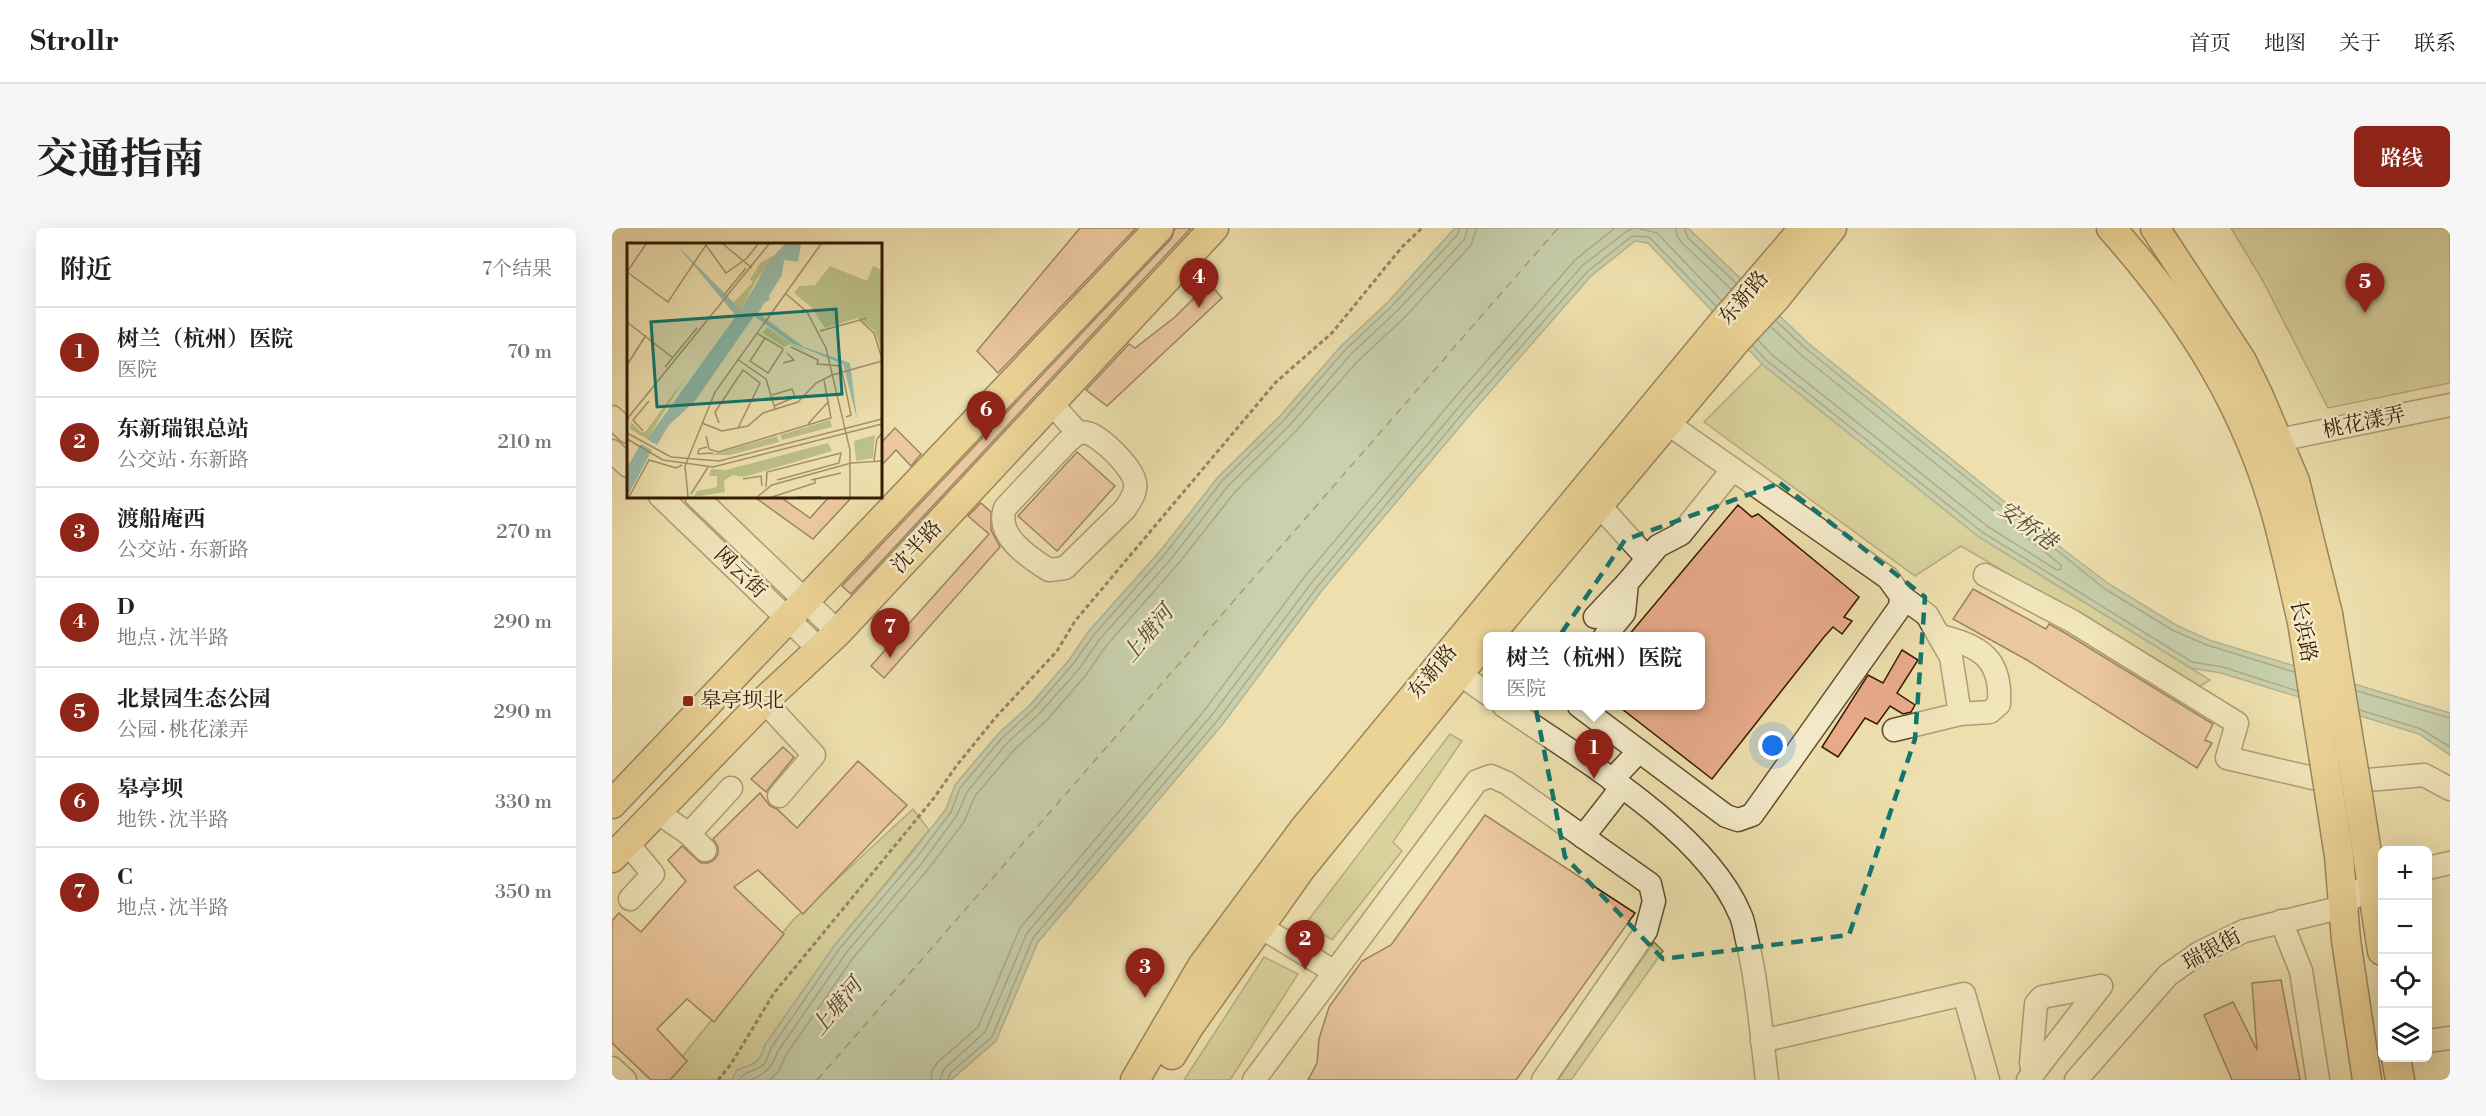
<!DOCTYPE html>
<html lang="zh">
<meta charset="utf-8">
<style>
:root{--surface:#fff;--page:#f6f6f6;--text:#202124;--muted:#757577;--line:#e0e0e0;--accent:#8f2418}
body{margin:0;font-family:"Libre Bodoni","Noto Serif SC",serif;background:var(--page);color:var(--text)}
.controls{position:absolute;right:18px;bottom:18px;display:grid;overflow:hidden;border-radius:9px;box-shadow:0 6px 24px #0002}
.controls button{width:54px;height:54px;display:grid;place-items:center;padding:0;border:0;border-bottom:2px solid var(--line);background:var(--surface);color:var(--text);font:30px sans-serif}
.you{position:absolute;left:1161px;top:518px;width:21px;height:21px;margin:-15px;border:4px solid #fff;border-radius:50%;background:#1a73e8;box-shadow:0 0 0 9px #1a73e833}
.badge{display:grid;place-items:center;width:39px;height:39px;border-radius:50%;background:var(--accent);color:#fff;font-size:20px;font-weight:700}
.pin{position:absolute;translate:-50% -50px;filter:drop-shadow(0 2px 3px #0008)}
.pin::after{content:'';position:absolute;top:32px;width:21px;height:18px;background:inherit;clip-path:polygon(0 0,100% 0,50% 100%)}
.popup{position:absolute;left:871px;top:404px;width:222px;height:78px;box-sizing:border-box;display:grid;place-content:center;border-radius:9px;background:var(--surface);filter:drop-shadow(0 2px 4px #0005);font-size:20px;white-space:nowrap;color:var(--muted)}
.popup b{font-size:22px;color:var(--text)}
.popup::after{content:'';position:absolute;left:50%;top:100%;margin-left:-12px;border:12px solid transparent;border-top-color:var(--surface)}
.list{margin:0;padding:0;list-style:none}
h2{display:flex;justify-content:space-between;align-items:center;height:78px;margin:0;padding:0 24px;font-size:26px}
h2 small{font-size:20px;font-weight:400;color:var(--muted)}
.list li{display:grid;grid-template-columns:39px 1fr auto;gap:18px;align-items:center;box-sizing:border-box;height:90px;padding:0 24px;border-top:2px solid var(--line)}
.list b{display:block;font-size:22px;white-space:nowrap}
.list p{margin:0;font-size:20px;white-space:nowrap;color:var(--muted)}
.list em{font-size:20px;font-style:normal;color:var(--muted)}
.icon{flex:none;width:33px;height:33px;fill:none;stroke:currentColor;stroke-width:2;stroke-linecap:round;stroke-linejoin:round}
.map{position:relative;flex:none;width:1838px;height:852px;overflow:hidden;border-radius:9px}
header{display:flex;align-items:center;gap:36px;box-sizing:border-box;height:84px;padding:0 30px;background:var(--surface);border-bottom:2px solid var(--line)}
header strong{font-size:28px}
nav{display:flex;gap:33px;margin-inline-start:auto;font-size:21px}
.intro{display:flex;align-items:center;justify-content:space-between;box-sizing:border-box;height:144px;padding:0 36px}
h1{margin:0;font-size:42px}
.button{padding:15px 27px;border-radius:9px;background:var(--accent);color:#fff;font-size:21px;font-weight:700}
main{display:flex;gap:36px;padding:0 36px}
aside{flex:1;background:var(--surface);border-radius:9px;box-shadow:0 6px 24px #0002}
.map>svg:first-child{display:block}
.green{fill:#bcc188;stroke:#786e44;stroke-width:1.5}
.water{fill:#99bdab;stroke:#717c67;stroke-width:1.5}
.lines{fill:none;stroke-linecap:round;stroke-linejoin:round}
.shore{stroke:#666c56;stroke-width:1.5}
.ferry{stroke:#524b34;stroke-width:1.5;stroke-dasharray:8 6;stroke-linecap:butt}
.building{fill:#e9ab8c;stroke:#341a01;stroke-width:1.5}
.minor-casing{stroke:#624c2c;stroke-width:25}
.major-casing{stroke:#341a01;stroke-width:31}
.path{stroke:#341a01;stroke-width:3;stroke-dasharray:4.5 3;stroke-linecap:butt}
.minor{stroke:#f4ebca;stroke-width:22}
.major{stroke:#e7c077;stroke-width:28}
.major-bridge-casing{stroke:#341a01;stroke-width:31;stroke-linecap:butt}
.major-bridge{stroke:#e7c077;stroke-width:28}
.marked{fill:none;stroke:#0f766e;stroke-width:4.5;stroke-dasharray:12 8;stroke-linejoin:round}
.poi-dot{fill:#8f2418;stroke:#f4ebca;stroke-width:2}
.labels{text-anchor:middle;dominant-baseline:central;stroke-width:5;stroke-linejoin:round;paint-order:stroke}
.street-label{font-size:21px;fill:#341a01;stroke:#f4ebca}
.poi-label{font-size:21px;fill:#341a01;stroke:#f4ebca;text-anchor:start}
.water-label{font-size:22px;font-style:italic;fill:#524b34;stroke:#f4ebca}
.inset-river{fill:none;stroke:#99bdab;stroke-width:3}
.inset-road{fill:none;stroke:#a49169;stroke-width:1.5}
.view{fill:#0f766e;fill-opacity:0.15;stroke:#0f766e;stroke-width:3}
.inset-edge{fill:none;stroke:#341a01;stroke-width:3}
</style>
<header>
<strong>Strollr</strong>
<nav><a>首页</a><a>地图</a><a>关于</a><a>联系</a></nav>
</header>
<div class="intro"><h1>交通指南</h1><a class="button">路线</a></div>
<main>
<aside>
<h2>附近<small>7个结果</small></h2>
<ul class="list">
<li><span class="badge">1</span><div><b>树兰（杭州）医院</b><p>医院</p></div><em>70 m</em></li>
<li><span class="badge">2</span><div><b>东新瑞银总站</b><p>公交站 · 东新路</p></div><em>210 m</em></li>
<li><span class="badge">3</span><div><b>渡船庵西</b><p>公交站 · 东新路</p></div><em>270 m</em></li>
<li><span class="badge">4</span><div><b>D</b><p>地点 · 沈半路</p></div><em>290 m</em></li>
<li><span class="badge">5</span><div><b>北景园生态公园</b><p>公园 · 桃花漾弄</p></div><em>290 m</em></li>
<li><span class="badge">6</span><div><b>皋亭坝</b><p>地铁 · 沈半路</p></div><em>330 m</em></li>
<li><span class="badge">7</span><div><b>C</b><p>地点 · 沈半路</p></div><em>350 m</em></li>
</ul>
</aside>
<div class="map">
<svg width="1838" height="852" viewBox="0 0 1838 852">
<rect width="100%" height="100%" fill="#eee0ae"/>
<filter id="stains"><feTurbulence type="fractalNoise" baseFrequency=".00333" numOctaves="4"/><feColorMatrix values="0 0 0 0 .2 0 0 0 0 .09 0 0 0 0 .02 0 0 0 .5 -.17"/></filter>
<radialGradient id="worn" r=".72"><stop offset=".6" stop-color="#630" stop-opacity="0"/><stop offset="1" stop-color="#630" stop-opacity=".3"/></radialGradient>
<g class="green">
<path d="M1619,0H1838V155L1716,180L1651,53Z"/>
<path d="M1150,136L1367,309L1598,452L1587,459L1349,318L1303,348L1092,194Z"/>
<path d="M838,506L850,513L781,614L790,623L720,712L694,695Z"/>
<path d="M301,581L317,602L223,717L153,817C147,836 143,836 125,842L120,852H51L181,692Z"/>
<path d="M1042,714L1051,723L959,852H946Z"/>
<path d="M652,729L686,746L618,852H572Z"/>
</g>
<path class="water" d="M843,0H1076L1196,115L1452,322L1497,356L1564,397L1597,412L1838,485V527L1807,506L1609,445L1579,440L1367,309L1150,136L1036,15L1023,13L979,48L861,183L711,361L610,497L426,714L384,813L339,852H120L125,842C143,836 147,836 153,817L223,717L299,626L334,581L343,557L386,506L418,477L457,432L476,404L549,322L606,249L668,188L729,118L776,74Z"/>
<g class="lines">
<g class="shore">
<path d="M1025,0L1045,5L1109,72"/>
<path d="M1064,0L1065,8L1070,15L1119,61"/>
<path d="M1072,0L1076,10L1124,55"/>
<path d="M1164,93L1193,120L1493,361L1562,403L1595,417L1682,444"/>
<path d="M1146,112L1159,126L1375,298L1445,342L1449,341V337L1188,126L1159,99"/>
<path d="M1141,118L1154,132L1370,304L1580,434L1611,439L1685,463"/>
<path d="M1745,463L1838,490"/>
<path d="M1748,482L1809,501L1838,519"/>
<path d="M127,852C132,842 146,844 153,835C156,831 157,824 159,820L228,720L304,630L339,584L348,560L390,510L422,481L461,436L481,408L553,326L610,253L672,192L733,122L780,78L846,6L848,0"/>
<path d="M138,852C154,846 160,839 166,823L234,725L310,635L345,587L355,564L395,515L427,486L467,441L487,412L559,331L616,258L678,197L738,127L785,83L852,12L856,0"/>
<path d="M158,852L167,843L174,827L241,730L317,640L352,594L363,568L402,522L434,493L474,447L494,418L566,336L623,264L684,203L745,134L792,90L859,17L865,0"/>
<path d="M319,852L320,843L325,835L366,799L408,700L592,483L694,347L844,168L963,32L1003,0"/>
<path d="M328,852L332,841L373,804L415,705L599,488L701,353L851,174L970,38L1015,3L1021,0"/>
<path d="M336,852L338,845L380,809L421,710L605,493L706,358L856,179L975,44L1020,8L1037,9L1104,78"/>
</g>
<path class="ferry" d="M205,852L946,0"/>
</g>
<g class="building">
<path d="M468,0H524L386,145L365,123Z"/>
<path d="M563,0H579L239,366L230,358L559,11Z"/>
<path d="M597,55L610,70L495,178L474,162L517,116L523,120L563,89Z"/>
<path d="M283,200L309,226L299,238L284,222L268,239V216Z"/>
<path d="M465,224L503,258L445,323L406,288Z"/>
<path d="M141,268H167L198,290L218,268H241L201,311Z"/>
<path d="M369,275L379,284V302L388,319L272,450L259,438L377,306L356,288Z"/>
<path d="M1126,277L1140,289L1146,286L1247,369L1232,389L1240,393L1230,406L1221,399L1212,409L1100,551L1005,477H1089V408H1016Z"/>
<path d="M1361,361L1434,401L1437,396L1453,405L1601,496L1593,512L1600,515L1585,540L1415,432L1341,391Z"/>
<path d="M1290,422L1306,432L1285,465L1303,477L1299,484L1291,486L1278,478L1265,496L1253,490L1226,529L1210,519L1256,447L1271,455Z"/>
<path d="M171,519L182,529L154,564L139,551Z"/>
<path d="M246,533L295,577L191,686L146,642L122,659L172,706L102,794L75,771L45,801L75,833L58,852H39L0,815V693L7,685L29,704L74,653L56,632L70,618L89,635H96L102,632L106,626V619L101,611L148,565L158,578L165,581L185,600Z"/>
<path d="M873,587L1023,685L904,852H696L705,835L707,811L717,779L750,733L779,717Z"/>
<path d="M1669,752L1688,852H1620L1592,787L1621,774L1645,822L1640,755Z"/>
</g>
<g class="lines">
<g class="minor-casing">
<g id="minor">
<path d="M439,175L466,205"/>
<path d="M0,189L16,204"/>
<path d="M466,205C469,205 472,204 475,205C489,208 522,241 523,255C525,264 518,273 513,281L453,340L437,342C416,329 383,307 393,280L455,214Z"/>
<path d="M1667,212L1838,177"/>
<path d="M0,223L16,238"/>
<path d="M48,268L208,422"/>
<path d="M84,268L226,404"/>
<path d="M987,277L1035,330"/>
<path d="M1373,347L1460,393L1625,495L1615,530L1722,555L1812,547L1838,561"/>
<path d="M1289,368L1315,387L1339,429L1348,486"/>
<path d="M983,389L1015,355"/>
<path d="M993,408L1012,385L1015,355L1046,318L1069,306L1121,241"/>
<path d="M835,437L876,466"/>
<path d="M152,473L202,527L167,568"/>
<path d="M892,478C966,529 1093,602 1128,686C1132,694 1133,704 1135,712C1146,758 1149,805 1155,852"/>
<path d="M967,478L1114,588L1126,592L1140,587L1288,379L1289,368L1276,350L1055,195"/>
<path d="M1282,502L1348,486L1378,484L1387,476C1390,430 1368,418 1328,408"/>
<path d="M1000,552L1027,523"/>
<path d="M45,584L77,606L93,622"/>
<path d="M77,606L119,560"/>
<path d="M971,609L1010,559"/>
<path d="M15,615L41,646L18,671"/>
<path d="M1816,640L1838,635"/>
<path d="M1669,693L1689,743L1706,852"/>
<path d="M647,698L721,743"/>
<path d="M1150,813L1352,766L1376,852"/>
<path d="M1816,813L1838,810"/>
<path d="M0,840L13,852"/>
<path d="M1421,846L1419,835L1424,776L1430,769L1489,758"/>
<path d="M642,852L865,553L879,548L895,555L1038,656L1042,673L1034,703L931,852"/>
<path d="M1416,852L1489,758"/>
<path d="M1464,852L1556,747L1587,725L1632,703L1731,679L1760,652L1770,649"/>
</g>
</g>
<g class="major-casing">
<g id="major">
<path d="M1499,0C1571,81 1626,164 1659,269C1672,310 1680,352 1690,394"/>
<path d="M1543,0L1630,133L1647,168L1683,253L1716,386"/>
<path d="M877,408L1125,112L1164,70L1220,0"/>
<path d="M1746,567L1770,723"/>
<path d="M1718,570L1727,628L1734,712L1755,852"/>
<path d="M0,576L547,0"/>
<path d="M0,630L152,473L226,404L602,0"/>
<path d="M560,827L577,799L688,642L876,410"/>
<path d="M1784,830L1788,852"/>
<path d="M523,852L590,738L691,602L1107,99L1192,0"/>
</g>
</g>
<path class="path" d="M106,852L119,836L162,765L322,570L345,537L384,489L445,423L463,393L664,154L720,105L790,19L810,0"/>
<use href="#minor" class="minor"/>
<use href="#major" class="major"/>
<g class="major-bridge-casing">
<g id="major-bridge">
<path d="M1716,386L1746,567"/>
<path d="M1690,394L1718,570"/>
</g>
</g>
<use href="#major-bridge" class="major-bridge"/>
</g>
<path d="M0 0H1838V852H0ZM1168,255L1313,369L1303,511L1237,707L1051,731L953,629L918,451L1013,312Z" fill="#eee0ae" fill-opacity=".55" fill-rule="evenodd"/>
<path class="marked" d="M1168,255L1313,369L1303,511L1237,707L1051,731L953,629L918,451L1013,312Z"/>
<rect class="poi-dot" x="70" y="467" width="12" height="12" rx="3"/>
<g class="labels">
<g class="street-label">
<text transform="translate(1132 70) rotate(-49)">东新路</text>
<text transform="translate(1752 195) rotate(-12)">桃花漾弄</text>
<text transform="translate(305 319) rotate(-47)">沈半路</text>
<text transform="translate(128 345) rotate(44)">网云街</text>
<text transform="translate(1691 403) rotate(79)">长浜路</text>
<text transform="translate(821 444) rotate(-50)">东新路</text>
<text transform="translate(1600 722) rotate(-29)">瑞银街</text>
</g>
<g class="poi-label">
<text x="88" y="473">皋亭坝北</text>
</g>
<g class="water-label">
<text transform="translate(1415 298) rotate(36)">安桥港</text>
<text transform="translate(536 406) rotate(-50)">上塘河</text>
<text transform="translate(225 779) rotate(-50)">上塘河</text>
</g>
</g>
<g transform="translate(15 15)">
<rect width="255" height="255" fill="#eee0ae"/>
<path d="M148,12L129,37L114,67L110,66L106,60L126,39L123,36L134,19ZM203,23L240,38L246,23L255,27V110L248,88L231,75L198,85L184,64L167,50L172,43L188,42ZM140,84L163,100L188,113L162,101L157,104L135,90ZM58,135L20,196L3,186L4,179L15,190L19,188ZM203,177L205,184L155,197L153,192ZM248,192L246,215L229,218L227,198ZM150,193L152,199L103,212H83ZM201,200L205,208L117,234L105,232L97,238L98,249L67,254L70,248L90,244V233H82L84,226L99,227Z" fill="#bcc188"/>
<path d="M49,1L114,67L142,18L158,1H174L171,19L157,17L155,32L131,70L177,104L223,120L230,176L216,121L164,100L127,73L68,158L42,182L30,202L20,196L109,73ZM14,201L25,207L0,254V224Z" fill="#99bdab"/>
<path class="inset-river" d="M25,199L126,63L141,56L139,43L164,1M0,229L17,210"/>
<path class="inset-road" d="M96,1L125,25M0,29L41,59L79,2L99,30L120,15L131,1M0,29L19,1M158,50L180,69L199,105L223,207V254M97,52L119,25M240,75L233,77L247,90L255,116M0,79L46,115M193,88L233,77M131,91L138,95L155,105L156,107L141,130L123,118L138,95M164,104L191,117L190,121L214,123L224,172L219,174M110,116L139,136L148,166M156,120L167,117L160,110M0,122L19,92M38,124L70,85M145,152L165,146L168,154L147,163M0,176L142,1M75,180L95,188L121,183L136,170L171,159L189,140L205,132L255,118M92,180L88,169L116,127L133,140L111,185M181,181L202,158M16,188L6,177L22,158M0,190L44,214L92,218L255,176M79,193L82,206L91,209L204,175L197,137M0,196L36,217L86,224L255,181M80,204L72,206L71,211L86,210M247,218L250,196L255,190M116,236L134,233L135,243M184,237L214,230M139,244L140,229L214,210L212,220L150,237M64,251L81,224M2,254L22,217L49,225L55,222M61,254L58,223L88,149L194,1M130,254L145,242L224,220L255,218M145,254L188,240V236M171,254H194"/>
<path class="view" d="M209,66L215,151L30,164L24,79Z"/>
<rect width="255" height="255" class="inset-edge"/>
</g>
<rect width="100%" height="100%" filter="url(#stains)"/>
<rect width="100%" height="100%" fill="url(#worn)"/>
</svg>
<div class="controls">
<button>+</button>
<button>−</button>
<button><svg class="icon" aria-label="locate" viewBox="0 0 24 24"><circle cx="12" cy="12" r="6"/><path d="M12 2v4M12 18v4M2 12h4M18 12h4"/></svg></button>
<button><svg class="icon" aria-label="layers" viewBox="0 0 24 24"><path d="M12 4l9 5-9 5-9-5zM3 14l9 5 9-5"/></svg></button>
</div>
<div class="you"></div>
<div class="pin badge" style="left:982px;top:551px">1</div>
<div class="popup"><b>树兰（杭州）医院</b>医院</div>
<div class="pin badge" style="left:693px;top:742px">2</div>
<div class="pin badge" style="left:533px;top:770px">3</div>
<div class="pin badge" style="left:587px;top:80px">4</div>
<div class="pin badge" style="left:1753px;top:85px">5</div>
<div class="pin badge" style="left:374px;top:213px">6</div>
<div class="pin badge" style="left:278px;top:430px">7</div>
</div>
</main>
